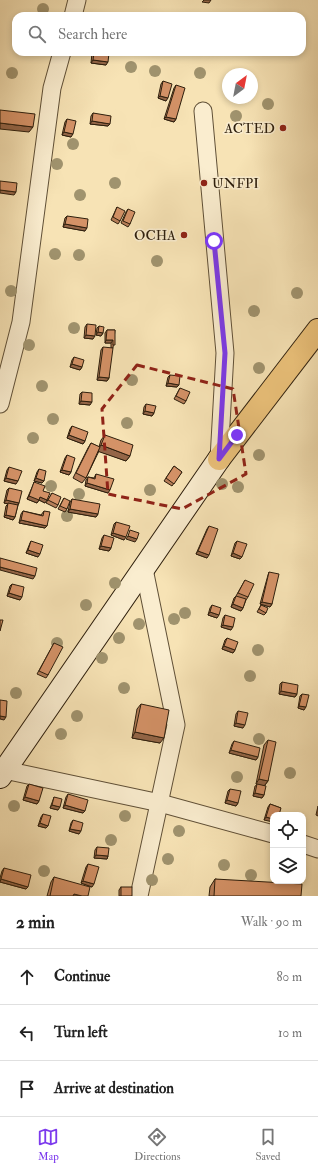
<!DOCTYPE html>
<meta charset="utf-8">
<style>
:root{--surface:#fff;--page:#f2f2f2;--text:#222;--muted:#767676;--line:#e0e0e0;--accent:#7c3aed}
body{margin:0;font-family:"IM FELL Double Pica",serif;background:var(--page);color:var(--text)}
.controls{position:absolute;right:12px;bottom:12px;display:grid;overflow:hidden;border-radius:8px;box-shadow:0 2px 6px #0003}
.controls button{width:36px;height:36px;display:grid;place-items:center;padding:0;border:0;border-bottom:1px solid var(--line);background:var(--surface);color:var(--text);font:20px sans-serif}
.compass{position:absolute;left:222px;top:68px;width:36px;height:36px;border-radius:50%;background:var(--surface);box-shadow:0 2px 6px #0003;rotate:32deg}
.stop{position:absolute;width:12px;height:12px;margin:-9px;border:3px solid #7c3aed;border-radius:50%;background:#fff}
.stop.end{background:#7c3aed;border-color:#fff;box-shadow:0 1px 4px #0008}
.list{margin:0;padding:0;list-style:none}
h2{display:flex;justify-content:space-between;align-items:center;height:52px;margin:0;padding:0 16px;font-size:17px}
h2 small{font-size:13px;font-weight:400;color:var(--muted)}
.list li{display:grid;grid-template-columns:26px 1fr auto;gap:12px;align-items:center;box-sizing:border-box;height:56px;padding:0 16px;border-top:1px solid var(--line)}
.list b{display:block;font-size:15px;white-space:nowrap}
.list em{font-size:13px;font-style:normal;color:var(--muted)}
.icon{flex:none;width:22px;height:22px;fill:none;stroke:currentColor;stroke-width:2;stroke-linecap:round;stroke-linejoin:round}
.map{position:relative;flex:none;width:318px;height:896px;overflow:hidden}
.search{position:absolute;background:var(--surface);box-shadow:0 2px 6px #0003;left:12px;right:12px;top:12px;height:44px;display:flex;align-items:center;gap:10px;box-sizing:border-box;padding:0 14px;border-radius:12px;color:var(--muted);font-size:15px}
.sheet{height:220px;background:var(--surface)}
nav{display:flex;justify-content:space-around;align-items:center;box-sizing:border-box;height:56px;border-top:1px solid var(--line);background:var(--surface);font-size:11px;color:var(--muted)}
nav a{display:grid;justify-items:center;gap:2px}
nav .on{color:var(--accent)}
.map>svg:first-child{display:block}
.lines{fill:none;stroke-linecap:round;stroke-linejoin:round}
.minor-casing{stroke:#605037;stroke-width:19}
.secondary-casing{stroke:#2e1f0d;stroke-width:24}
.primary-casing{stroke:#2e1f0d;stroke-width:24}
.minor{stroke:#faedcf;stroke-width:17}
.secondary{stroke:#faedcf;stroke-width:22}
.primary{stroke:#ecc27a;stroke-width:22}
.tree{fill:#a0936e}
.wall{fill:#b67e59;stroke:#2e1f0d}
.shaded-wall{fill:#946648;stroke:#2e1f0d}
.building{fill:#d49267;stroke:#2e1f0d}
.route{stroke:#7c3aed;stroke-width:5}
.marked{fill:none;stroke:#8f2418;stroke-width:3;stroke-dasharray:8 5;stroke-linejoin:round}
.poi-dot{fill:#8f2418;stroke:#faedcf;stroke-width:1.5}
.labels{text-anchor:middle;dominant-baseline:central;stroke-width:3;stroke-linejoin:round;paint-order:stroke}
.poi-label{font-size:14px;fill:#2e1f0d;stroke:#faedcf;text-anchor:end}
</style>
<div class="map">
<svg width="318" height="896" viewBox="0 0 318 896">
<rect width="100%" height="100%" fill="#f7e3b5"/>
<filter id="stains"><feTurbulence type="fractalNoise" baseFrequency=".005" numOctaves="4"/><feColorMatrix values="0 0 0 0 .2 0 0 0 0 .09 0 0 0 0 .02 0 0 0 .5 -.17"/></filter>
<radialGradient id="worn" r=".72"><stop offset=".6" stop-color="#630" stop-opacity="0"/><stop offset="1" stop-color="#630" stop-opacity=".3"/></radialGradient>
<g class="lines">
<g class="minor-casing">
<g id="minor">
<path d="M73,16L77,0"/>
<path d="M203,111L225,353L219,459"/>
<path d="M0,404L21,322L52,88L62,52"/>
<path d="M0,769L160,803L273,834"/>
<path d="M303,844L318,849"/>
<path d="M139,896L176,725L144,569"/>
</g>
</g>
<g class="secondary-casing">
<path id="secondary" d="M0,777L219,459"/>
</g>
<g class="primary-casing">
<path id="primary" d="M219,459L318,330"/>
</g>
<use href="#minor" class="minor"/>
<use href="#secondary" class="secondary"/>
<use href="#primary" class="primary"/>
</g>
<g class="tree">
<circle cx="43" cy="9" r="6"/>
<circle cx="131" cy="67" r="6"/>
<circle cx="155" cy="71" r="6"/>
<circle cx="12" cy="73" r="6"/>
<circle cx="200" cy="73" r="6"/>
<circle cx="268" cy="104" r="6"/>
<circle cx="236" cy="116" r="6"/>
<circle cx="73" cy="144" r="6"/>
<circle cx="57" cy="164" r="6"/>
<circle cx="115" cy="183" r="6"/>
<circle cx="80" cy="195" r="6"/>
<circle cx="55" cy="254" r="6"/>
<circle cx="79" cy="255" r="6"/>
<circle cx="157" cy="261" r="6"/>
<circle cx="11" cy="291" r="6"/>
<circle cx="297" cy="293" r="6"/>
<circle cx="254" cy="311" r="6"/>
<circle cx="74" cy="328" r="6"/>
<circle cx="29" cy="345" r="6"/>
<circle cx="259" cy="368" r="6"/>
<circle cx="132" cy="380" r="6"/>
<circle cx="42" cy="386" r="6"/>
<circle cx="53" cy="419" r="6"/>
<circle cx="127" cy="423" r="6"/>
<circle cx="33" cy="438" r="6"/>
<circle cx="259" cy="455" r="6"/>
<circle cx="222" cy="484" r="6"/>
<circle cx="51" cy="486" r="6"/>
<circle cx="238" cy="487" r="6"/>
<circle cx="150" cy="490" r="6"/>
<circle cx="79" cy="494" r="6"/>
<circle cx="67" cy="516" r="6"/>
<circle cx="115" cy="583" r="6"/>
<circle cx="86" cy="605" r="6"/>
<circle cx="185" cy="613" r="6"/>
<circle cx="174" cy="619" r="6"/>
<circle cx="139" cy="624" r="6"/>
<circle cx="119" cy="638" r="6"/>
<circle cx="57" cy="643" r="6"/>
<circle cx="258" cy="650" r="6"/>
<circle cx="102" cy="658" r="6"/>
<circle cx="250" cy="676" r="6"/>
<circle cx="124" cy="688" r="6"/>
<circle cx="16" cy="693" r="6"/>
<circle cx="77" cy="716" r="6"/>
<circle cx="61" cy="734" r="6"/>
<circle cx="259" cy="739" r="6"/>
<circle cx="290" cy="773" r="6"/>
<circle cx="237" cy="777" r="6"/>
<circle cx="14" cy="806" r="6"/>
<circle cx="125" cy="816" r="6"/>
<circle cx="179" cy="831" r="6"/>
<circle cx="111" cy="840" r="6"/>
<circle cx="168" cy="859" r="6"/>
<circle cx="224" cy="865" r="6"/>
<circle cx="44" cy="871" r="6"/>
<circle cx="251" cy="875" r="6"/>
<circle cx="152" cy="880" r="6"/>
</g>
<g class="wall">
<path d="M93,52H105L106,65L91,63L92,53Z"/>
<path d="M163,81L166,101L158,98L161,84Z"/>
<path d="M176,85V119L174,122L164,119L174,88Z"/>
<path d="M93,113L110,124L108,126L90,124L91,116Z"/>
<path d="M67,119L71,137L62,135L65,122Z"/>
<path d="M117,207L120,221L118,224L111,220Z"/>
<path d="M128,209L130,224L128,227L121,223L126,212Z"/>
<path d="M67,216L85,231L63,227L65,218Z"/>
<path d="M87,324L93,339L84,338L85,327Z"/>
<path d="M99,326L103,333L101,336L96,335L97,328Z"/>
<path d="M107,330H115L113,348H111V343H105V333Z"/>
<path d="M103,347L109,378L107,381L97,380L101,350Z"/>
<path d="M74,357L82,367L80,370L70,367L72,360Z"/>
<path d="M170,375L179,385L177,387L166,386L168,377Z"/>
<path d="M180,388L186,401L184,404L174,399Z"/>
<path d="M82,392L90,405L79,404L80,394Z"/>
<path d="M146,404L154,413L152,416L143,414L144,407Z"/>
<path d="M72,426L85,441L83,444L67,438L70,429Z"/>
<path d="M105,435L130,456L126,461L99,451L86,478L82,483L73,478L88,448L91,443L99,447L101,440Z"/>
<path d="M67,455L71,472L69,475L60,472L65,458Z"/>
<path d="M174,466L182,472L172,486L164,481Z"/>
<path d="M9,467L16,484L4,481L7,470Z"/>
<path d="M39,469L44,481L42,483L34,481L37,472Z"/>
<path d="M96,474L108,493L85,486L86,480L88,477L94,478Z"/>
<path d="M34,482L45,503L39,500L37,503L27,499L33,485Z"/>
<path d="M9,488L19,503L18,505L15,517L13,520L4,517L6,506L8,504L4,503L7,490Z"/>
<path d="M52,493L58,505L56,508L46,503Z"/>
<path d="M64,498L67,509L65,512L58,509Z"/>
<path d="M72,499L98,514L96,517L68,512L70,502Z"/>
<path d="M23,511L41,515L44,511L47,526L45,528L19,523L21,514Z"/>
<path d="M116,522L124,540L111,535L114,524Z"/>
<path d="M209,526L207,558L196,554L207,529Z"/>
<path d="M104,535L111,548L109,551L99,549L102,538Z"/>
<path d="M31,541L38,557L26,553L30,543Z"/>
<path d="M237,541L240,559L231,556L235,543Z"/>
<path d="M269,572L272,604L270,607L260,604L268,575Z"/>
<path d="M245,580L248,597L246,600L243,608L241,611L231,607L234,598L236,596Z"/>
<path d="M12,584L20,600L7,596L10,586Z"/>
<path d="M212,605L217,618L208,615L210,608Z"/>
<path d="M261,605L266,613L264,615L257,612Z"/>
<path d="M225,615L231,630L221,627L223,618Z"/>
<path d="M227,638L235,650L233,653L222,649L225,640Z"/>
<path d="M54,643L48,675L46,678L37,674Z"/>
<path d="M282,682L297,694L295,697L279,694L280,684Z"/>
<path d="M302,694L304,710L298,708L300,696Z"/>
<path d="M141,704L160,743L132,738L137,709Z"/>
<path d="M238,711L243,728L234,726L236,714Z"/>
<path d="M268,740V781L265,785L264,795L262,798L253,796L255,786L257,785L256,784L264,745Z"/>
<path d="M234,741L258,757L256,760L229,753L232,744Z"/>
<path d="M29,784L39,801L37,804L23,800L27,786Z"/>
<path d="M230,789L238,803L236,806L225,803L228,791Z"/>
<path d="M68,794L85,811L83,813L63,808L66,797Z"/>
<path d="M54,797L58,810L50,808L53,800Z"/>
<path d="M270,804L281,808L264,820L268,807Z"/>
<path d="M318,806V816L316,815Z"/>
<path d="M43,814L48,826L46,828L38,826L41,817Z"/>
<path d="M73,820L79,834L69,831L71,823Z"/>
<path d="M97,847L108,856L107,859L94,858L95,850Z"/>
<path d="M88,864L92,887L81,883L86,867Z"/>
<path d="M4,868L28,887L26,889L0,882V878L2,871Z"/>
<path d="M54,877L88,896H47L51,882Z"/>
<path d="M215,879L301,896H209L210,887Z"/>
<path d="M121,887L132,896H119V890Z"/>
</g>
<g class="shaded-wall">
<path d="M204,0H211L209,3L202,2Z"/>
<path d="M93,60L108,62L106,65L91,63Z"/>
<path d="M160,96L168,98L166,101L158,98Z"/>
<path d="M166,117L176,119L174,122L164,119Z"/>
<path d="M92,121L110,124L108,126L90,124Z"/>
<path d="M0,123L33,127L29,132L0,129Z"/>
<path d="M64,132L73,134L71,137L62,135Z"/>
<path d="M0,190L16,192L14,195L0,193Z"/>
<path d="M65,224L87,228L85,231L63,227Z"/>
<path d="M98,332L103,333L101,336L96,335Z"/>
<path d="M86,335L95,336L93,339L84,338Z"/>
<path d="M106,340H113L111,343H105Z"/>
<path d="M72,364L82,367L80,370L70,367Z"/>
<path d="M99,377L109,378L107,381L97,380Z"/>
<path d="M168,383L179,385L177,387L166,386Z"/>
<path d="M81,401L92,402L90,405L79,404Z"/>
<path d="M145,411L154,413L152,416L143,414Z"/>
<path d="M69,435L85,441L83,444L67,438Z"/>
<path d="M101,445L130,456L126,461L97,451Z"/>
<path d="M62,470L71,472L69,475L60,472Z"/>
<path d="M6,478L18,481L16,484L4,481Z"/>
<path d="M36,478L44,481L42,483L34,481Z"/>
<path d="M87,483L110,490L108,493L85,486Z"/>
<path d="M29,496L40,497L47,500L45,503L39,500L37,503L27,499Z"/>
<path d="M6,500L19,503L17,506L4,503Z"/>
<path d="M70,509L98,514L96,517L68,512Z"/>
<path d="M6,515L15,517L13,520L4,517Z"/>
<path d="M21,520L47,526L45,528L19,523Z"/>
<path d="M113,533L126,537L124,540L111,535Z"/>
<path d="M128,536L137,539L135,542L126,539Z"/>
<path d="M101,546L111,548L109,551L99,549Z"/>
<path d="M28,550L40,554L38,557L26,553Z"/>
<path d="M198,551L209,555L207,558L196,554Z"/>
<path d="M233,553L242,557L240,559L231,556Z"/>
<path d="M0,567L35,576L33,579L0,570Z"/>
<path d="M9,593L22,597L20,600L7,596Z"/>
<path d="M262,602L272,604L270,607L260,604Z"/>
<path d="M233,604L243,608L241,611L231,607Z"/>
<path d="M210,612L219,615L217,618L208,615Z"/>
<path d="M223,625L233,627L231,630L221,627Z"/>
<path d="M224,646L235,650L233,653L222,649Z"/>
<path d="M281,691L297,694L295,697L279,694Z"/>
<path d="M299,706L306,707L304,710L298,708Z"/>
<path d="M0,716L6,717L4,720L0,719Z"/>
<path d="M236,723L245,725L243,728L234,726Z"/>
<path d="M135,732L164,738L160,743L132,738Z"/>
<path d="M231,750L258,757L256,760L229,753Z"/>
<path d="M259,779L268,781L264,786L256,784Z"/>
<path d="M255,793L264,795L262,798L253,796Z"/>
<path d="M25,797L39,801L37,804L23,800Z"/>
<path d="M227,800L238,803L236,806L225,803Z"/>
<path d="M52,805L60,807L58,810L50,808Z"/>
<path d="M65,805L85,811L83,813L63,808Z"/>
<path d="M266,817L273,819V822L264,820Z"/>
<path d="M40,823L48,826L46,828L38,826Z"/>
<path d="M70,829L81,831L79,834L69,831Z"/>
<path d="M96,855L108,856L107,859L94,858Z"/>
<path d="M1,879L28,887L26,889L0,882Z"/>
<path d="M83,881L94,884L92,887L81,883Z"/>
<path d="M74,894L82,896H72Z"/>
</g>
<g class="building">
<path d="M94,52L109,53L108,62L93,60Z"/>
<path d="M163,81L172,84L168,98L160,96Z"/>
<path d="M176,85L185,88L176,119L166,117Z"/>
<path d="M0,110L35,114L33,127L0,123Z"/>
<path d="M93,113L111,116L110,124L92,121Z"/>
<path d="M67,119L76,121L73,134L64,132Z"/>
<path d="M0,181L17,183L16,192L0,190Z"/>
<path d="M117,207L125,211L120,221L113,217Z"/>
<path d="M128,209L135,212L130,224L123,221Z"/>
<path d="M67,216L88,219L87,228L65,224Z"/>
<path d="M87,324L96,325L95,336L86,335Z"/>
<path d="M99,326L104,327L103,333L98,332Z"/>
<path d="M107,330H115V345H113V340H106Z"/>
<path d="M103,347L113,348L109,378L99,377Z"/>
<path d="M74,357L84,360L82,367L72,364Z"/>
<path d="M170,375L180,376L179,385L168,383Z"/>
<path d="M180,388L190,392L186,401L176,396Z"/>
<path d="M82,392L92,393V402L81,401Z"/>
<path d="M146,404L156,406L154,413L145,411Z"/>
<path d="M72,426L88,432L85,441L69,435Z"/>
<path d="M105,435L133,445L130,456L101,445Z"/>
<path d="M91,443L100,447L86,478L76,473Z"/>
<path d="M67,455L75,458L71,472L62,470Z"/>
<path d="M174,466L182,472L174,484L166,478Z"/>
<path d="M9,467L22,471L18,481L6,478Z"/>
<path d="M39,469L46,471L44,481L36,478Z"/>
<path d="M96,474L114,479L110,490L87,483L88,477L95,479Z"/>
<path d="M34,482L45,486L43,491L50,493L47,500L40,497L39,500L29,496Z"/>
<path d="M9,488L22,491L19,503L6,500Z"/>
<path d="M52,493L61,497L58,505L48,500Z"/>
<path d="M64,498L70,501L67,509L60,506Z"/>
<path d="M72,499L100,504L98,514L70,509Z"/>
<path d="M8,503L18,505L15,517L6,515Z"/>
<path d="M23,511L43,516L44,511L50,512L47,526L21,520Z"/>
<path d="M116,522L130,526L126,537L113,533Z"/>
<path d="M209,526L218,529L209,555L198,551Z"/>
<path d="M130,530L139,533L137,539L128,536Z"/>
<path d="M104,535L114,538L111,548L101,546Z"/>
<path d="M31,541L43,545L40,554L28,550Z"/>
<path d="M237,541L247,544L242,557L233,553Z"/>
<path d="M0,558L37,568L35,576L0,567Z"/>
<path d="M269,572L279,574L272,604L262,602Z"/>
<path d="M245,580L254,584L248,597L238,593Z"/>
<path d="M12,584L24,587L22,597L9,593Z"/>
<path d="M236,596L246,599L243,608L233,604Z"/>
<path d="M212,605L221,608L219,615L210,612Z"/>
<path d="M261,605L268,608L266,613L259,609Z"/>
<path d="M225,615L235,618L233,627L223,625Z"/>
<path d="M0,620H3L0,631Z"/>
<path d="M227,638L238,642L235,650L224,646Z"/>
<path d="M54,643L63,647L48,675L39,671Z"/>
<path d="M282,682L298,685L297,694L281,691Z"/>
<path d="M302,694L309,695L306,707L299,706Z"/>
<path d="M0,700L7,701L6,717L0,716Z"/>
<path d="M141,704L169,710L164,738L135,732Z"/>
<path d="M238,711L248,713L245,725L236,723Z"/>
<path d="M268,740L276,742L268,781L259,779Z"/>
<path d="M234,741L260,748L258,757L231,750Z"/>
<path d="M29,784L43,788L39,801L25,797Z"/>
<path d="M257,784L266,786L264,795L255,793Z"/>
<path d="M230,789L241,791L238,803L227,800Z"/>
<path d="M68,794L88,800L85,811L65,805Z"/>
<path d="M54,797L62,799L60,807L52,805Z"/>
<path d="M270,804L281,808L279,815H273V819L266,817Z"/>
<path d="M43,814L51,816L48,826L40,823Z"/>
<path d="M73,820L83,823L81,831L70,829Z"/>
<path d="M97,847L109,848L108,856L96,855Z"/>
<path d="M88,864L99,867L94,884L83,881Z"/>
<path d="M4,868L31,875L28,887L1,879Z"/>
<path d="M54,877L90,887L88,896H82L74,894L73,896H50Z"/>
<path d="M215,879L302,884L301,896H214Z"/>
<rect x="121" y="887" width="11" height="9"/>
</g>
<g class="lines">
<path class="route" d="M214,241L225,353L219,459L237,435"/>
</g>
<path class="marked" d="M137,365L233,389L246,474L182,509L108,494L102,409Z"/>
<g class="poi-dot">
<circle cx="283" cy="128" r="4"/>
<circle cx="204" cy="183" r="4"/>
<circle cx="184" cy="235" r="4"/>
</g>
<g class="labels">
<g class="poi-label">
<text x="275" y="128">ACTED</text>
<text x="212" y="183" text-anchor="start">UNFPI</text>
<text x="176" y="235">OCHA</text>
</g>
</g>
<rect width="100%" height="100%" filter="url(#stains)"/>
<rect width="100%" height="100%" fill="url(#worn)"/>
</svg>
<div class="controls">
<button><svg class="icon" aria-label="locate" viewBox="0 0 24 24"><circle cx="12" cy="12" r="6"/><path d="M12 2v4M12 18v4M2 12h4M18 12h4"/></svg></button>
<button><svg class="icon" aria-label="layers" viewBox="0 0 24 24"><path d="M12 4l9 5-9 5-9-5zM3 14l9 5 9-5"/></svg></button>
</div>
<svg class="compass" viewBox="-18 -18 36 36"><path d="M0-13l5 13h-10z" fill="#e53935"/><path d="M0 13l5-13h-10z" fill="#767676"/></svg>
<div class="stop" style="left:214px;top:241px"></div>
<div class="stop end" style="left:237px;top:435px"></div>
<div class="search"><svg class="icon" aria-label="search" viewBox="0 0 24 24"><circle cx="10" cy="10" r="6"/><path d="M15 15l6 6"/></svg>Search here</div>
</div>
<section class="sheet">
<h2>2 min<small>Walk · 90 m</small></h2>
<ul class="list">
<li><svg class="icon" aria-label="ahead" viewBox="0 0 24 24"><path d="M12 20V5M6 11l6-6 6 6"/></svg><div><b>Continue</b></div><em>80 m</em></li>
<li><svg class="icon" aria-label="left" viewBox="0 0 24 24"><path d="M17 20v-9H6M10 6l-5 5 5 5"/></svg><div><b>Turn left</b></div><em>10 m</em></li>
<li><svg class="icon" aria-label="arrive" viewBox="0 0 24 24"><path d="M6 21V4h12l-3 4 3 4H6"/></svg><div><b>Arrive at destination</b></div></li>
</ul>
</section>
<nav>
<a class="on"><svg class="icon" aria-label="map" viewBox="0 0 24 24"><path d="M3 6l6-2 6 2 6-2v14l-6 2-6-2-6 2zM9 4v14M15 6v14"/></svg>Map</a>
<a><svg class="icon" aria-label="directions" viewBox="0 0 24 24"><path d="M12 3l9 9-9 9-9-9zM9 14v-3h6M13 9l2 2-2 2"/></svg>Directions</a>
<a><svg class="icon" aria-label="saved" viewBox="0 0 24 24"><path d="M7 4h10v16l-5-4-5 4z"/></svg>Saved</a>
</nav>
